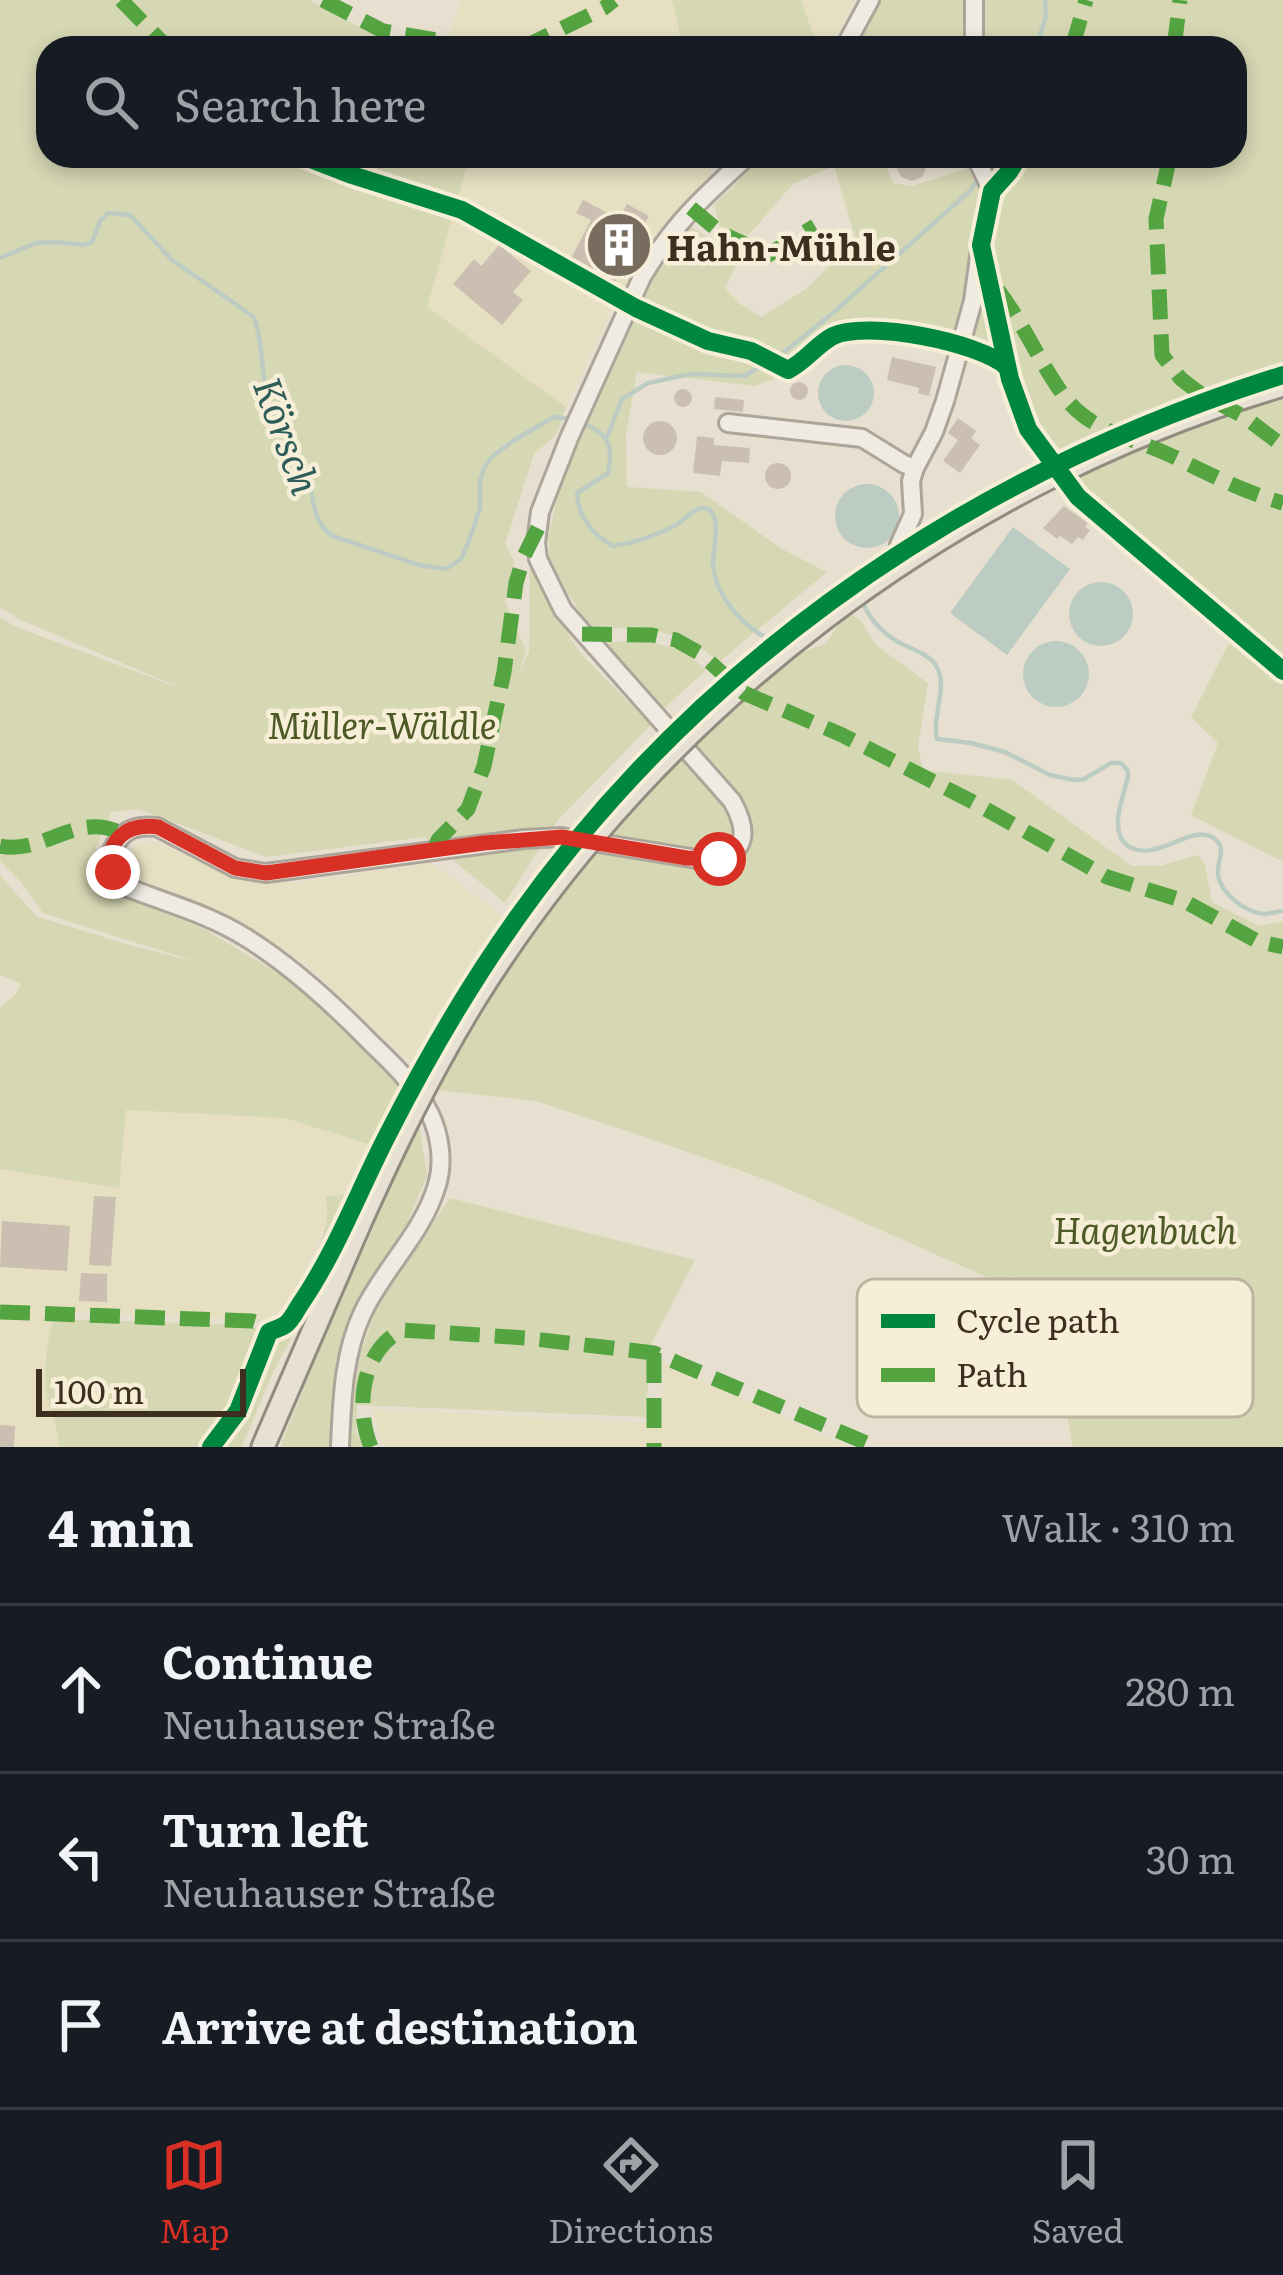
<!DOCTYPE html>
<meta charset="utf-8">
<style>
:root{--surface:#171b24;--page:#242831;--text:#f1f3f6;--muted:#9ea1a6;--line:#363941;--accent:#d93025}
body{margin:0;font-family:Literata,serif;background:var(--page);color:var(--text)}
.scale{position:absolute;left:36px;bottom:30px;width:210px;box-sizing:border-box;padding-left:12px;border:6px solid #3d2e20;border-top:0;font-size:33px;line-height:42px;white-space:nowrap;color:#3d2e20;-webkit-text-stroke:9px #f7eed8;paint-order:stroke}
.stop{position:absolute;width:36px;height:36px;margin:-27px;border:9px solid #d93025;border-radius:50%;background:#fff}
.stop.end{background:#d93025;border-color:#fff;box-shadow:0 3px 12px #0008}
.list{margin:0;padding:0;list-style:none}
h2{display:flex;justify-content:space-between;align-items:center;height:156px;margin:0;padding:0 48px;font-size:51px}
h2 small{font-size:39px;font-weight:400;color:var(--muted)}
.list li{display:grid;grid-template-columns:78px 1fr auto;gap:36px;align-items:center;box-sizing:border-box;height:168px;padding:0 48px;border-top:3px solid var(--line)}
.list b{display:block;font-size:45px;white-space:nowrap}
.list p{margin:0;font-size:39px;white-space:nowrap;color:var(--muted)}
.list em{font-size:39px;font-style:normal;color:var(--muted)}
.icon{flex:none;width:66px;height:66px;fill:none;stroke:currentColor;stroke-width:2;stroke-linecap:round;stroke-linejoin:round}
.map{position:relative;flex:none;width:1283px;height:1447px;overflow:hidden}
.search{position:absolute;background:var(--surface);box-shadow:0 6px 18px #0003;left:36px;right:36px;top:36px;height:132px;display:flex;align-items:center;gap:30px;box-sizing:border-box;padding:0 42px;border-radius:36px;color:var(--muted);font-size:45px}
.sheet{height:660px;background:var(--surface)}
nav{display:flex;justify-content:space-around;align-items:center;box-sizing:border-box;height:168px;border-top:3px solid var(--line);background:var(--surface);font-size:33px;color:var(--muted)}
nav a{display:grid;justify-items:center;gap:6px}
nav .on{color:var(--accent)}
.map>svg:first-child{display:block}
.farmland{fill:#e6dfc2}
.green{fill:#d6d7b3}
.water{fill:#bcccc2}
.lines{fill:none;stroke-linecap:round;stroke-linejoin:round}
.stream{stroke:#bcccc2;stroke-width:4.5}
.building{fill:#cbbfb2}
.minor-casing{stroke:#ada599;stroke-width:22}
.major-casing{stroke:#928b80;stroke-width:27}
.minor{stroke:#efebe3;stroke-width:16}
.major{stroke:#e6e1d4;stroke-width:21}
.major-bridge-casing{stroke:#928b80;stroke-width:27;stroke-linecap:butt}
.major-bridge{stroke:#e6e1d4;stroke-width:21}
.quiet{stroke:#54a441;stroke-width:15;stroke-dasharray:30 15;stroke-linecap:butt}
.cycleway-casing{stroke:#f7eed8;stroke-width:26}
.cycleway{stroke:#00873e;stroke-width:18}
.route{stroke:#d93025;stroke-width:15}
.labels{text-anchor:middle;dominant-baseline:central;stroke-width:9;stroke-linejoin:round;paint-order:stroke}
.poi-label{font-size:36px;font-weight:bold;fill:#3d2e20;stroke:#f7eed8;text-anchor:start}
.park-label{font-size:36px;font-style:italic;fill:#4d5a26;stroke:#f7eed8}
.water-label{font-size:39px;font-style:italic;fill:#2f5d5a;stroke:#f7eed8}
.key{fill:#f7eed8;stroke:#bfb4a1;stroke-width:3}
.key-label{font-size:33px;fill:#3d2e20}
</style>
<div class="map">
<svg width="1283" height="1447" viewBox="0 0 1283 1447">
<rect width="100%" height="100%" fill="#e7e0d1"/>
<g class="farmland">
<path d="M462,0H672L683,48H444Z"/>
<path d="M801,0H855L829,48H818Z"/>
<path d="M447,156H707L711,174L675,213L612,309L566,407L426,307L467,166Z"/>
<path d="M155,841L224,874L252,883L300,882L431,863L506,919L456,992L413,1064L303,962L233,919L136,879L127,864L134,845Z"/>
<path d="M126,1110L285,1118L378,1147L355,1197L343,1195L327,1219L292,1301L272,1321L55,1312L50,1330L46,1389L59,1435V1447H0V1169L118,1188Z"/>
<path d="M663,1363L849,1447H384L371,1409L663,1424Z"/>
</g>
<g class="green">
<path d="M0,0H309L377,36L433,48H48V156H443L467,165L427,307L566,407L557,434L534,454L505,544L514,561L505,601L526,651L519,674L529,652L530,567L579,652L651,725L557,821L505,903L425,837L266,857L139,809L111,812L96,847L107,889L204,929L294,983L405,1092L378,1147L285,1118L126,1110L119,1188L0,1169V1008L16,994L21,984L0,975V875L36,916L122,943L203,964L43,913L19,880L0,861V617L16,627L188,691L21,620L0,607Z"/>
<path d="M672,0H801L818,48H683Z"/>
<path d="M881,0H970V48H858Z"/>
<path d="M980,0H1283V661L1256,642L1082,496L1036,433L1013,366L985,245L992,175L986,156H1235V48H980Z"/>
<path d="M763,156H890L885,163L893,183L912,186L972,167L984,191L974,244L987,275L1003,356L891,324L834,332L814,345L784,375L755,386L637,372L626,434L627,487L701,492L782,549L827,572L719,662C678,626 641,629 589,627L570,596L551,573L548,538L561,481L655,276L691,227L740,257L725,288L740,304L761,317L806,289L856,240L834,166L793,184L745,239L719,225L714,205Z"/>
<path d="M847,613L859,619L877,646L928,683L918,747L923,770L1012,780L1132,866H1160L1197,855L1205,864L1212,902L1259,926L1283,921V1447H1073L1052,1340L1008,1275L1007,1286L770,1181L636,1134L536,1101L436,1090L488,993L554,897L709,717L776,657L801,653L826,643Z"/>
<path d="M643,640L684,651L706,670L663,709L602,643Z"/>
<path d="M1229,643L1283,682V862L1191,815L1218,743L1191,717Z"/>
<path d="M419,1124L427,1176L406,1225L364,1291L336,1361L332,1447H280L339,1301Z"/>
<path d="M343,1195L355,1197C341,1228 306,1314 276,1325L272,1321C294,1303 325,1243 327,1216C328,1209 326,1203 326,1196Z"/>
<path d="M450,1198L695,1260L650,1346L646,1417L357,1405L356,1432L363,1447H347L348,1409L360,1355L378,1304Z"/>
<path d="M316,1286L319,1287L273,1372L242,1447H219L241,1413L272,1337L292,1321Z"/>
<path d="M54,1319L250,1325L261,1330L263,1339L234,1413L207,1447H59C59,1426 48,1409 46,1389C44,1369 47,1338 54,1319Z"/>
</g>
<g class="water">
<circle cx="846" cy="393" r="28"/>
<circle cx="867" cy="516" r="32"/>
<path d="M1013,527L1070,569L1007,655L950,613Z"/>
<circle cx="1101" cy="614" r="32"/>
<circle cx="1056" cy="674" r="33"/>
</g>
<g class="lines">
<g class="stream">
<path d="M1036,48L1046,16L1045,0"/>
<path d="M0,258L36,243L57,242L84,245L92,242L100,221L108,213L130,215L172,260L254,317C264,344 260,374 269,402C277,429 300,450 308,477C315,500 311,522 333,536L419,565L446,569L461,559L469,541L480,508V481L484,468L492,457L513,441L554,417L571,419"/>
<path d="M582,423C608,433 614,445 608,473L577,493C578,517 592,534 613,546C634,543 657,535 676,525C684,520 697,504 708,509C722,516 713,551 713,563C715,599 750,636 783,644"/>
<path d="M607,437L622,399L648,383L690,374L744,376L779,356L834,312L971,190L980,176"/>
<path d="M863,604C872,622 884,635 902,644C913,649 927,654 935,664C950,685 931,716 937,739L971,743L1005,752L1050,775L1074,780L1084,779L1111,763H1121L1128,771V777C1123,797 1108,832 1128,846C1156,865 1195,819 1216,840C1227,850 1216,862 1218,875C1221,894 1246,913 1265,914C1267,914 1280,911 1283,911"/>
</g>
</g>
<g class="building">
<path d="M899,156H924L927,166L922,177L912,181L901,177L896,167Z"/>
<path d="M583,200L619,219L627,204L649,216L611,290L588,278L591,271L570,260L591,220L576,213Z"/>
<path d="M499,245L531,271L513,292L523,300L502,325L453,284L474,259L481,266Z"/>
<path d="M892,357L936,367L929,396L918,393L919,388L887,380Z"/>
<circle cx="799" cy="391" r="9"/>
<circle cx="683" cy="398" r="9"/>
<path d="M715,397L744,400L743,412L714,409Z"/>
<path d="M958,418L976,431L971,438L980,445L960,473L943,461L958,440L948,433Z"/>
<circle cx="660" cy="438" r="17"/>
<path d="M697,436L714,438V445L750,448L749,463L722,461L720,476L693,473Z"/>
<circle cx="778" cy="476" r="13"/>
<path d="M1064,506L1088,523L1085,527L1090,530L1083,540L1078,537L1072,544L1060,536L1057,539L1043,528Z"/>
<path d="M94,1196L116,1197L111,1266L89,1265Z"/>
<path d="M2,1221L70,1226L67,1271L0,1267Z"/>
<path d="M81,1273L107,1274V1302L79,1301Z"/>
<path d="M0,1425L15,1426L14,1447H0Z"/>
</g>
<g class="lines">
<g class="minor-casing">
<g id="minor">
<path d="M844,48L870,0"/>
<path d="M974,48V0"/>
<path d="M728,423L862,438L904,464L915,468"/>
<path d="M899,545L913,514L911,481L915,468L934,432L945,401L973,301L982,235L992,191L975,156"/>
<path d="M340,1447C342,1401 343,1354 363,1312C384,1268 423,1233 437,1185C444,1162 440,1135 430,1114C416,1086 393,1064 371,1043C333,1004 292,966 245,937C208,914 166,903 126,887L118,880L109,858C118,833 131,824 157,827L235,868L266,873L524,839L562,837L703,860C746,858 751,835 732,801L563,610L538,559L536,543L540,512L569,438L642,277C673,224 703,197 748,156"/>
</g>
</g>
<g class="major-casing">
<path id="major" d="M263,1447L359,1225"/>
</g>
<use href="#minor" class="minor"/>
<use href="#major" class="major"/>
<g class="major-bridge-casing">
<path id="major-bridge" d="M359,1225C394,1147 430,1072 475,999C658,706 952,483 1283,385"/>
</g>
<use href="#major-bridge" class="major-bridge"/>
<g class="quiet">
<path d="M121,0L168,48"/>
<path d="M323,0L383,31L442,41L463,48"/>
<path d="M522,48L604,8L614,0"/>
<path d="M1072,48L1086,0"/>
<path d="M1174,48L1180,0"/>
<path d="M1170,156L1156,219L1162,355L1181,379L1201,394L1243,416L1283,446"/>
<path d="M691,208L721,233L768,255L815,226"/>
<path d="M998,290C1024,324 1041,366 1067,400C1094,433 1135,438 1172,456C1209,474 1244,492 1283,503"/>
<path d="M582,634L652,635L676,640L701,654L744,693L842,735L973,802L1107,877L1184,901L1257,941L1283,947"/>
<path d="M0,846C43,855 77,811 121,833"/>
<path d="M434,850L438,840L468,809L484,766L504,672L516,583L524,556L538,528"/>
<path d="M0,1312L252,1321L266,1325L269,1332"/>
<path d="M654,1353V1447"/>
<path d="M371,1447C355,1408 361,1351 402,1330L526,1338L654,1353L876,1447"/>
</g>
<g class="cycleway-casing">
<g id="cycleway">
<path d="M303,156L352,175L462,210L636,308L708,341L751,351L788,370C805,362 816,345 833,336C868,320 979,342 1007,367"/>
<path d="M1019,156L1009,172L992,191L981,245L1010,379L1028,429L1078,497L1283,671"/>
<path d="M211,1447L238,1411L269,1332C274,1330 280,1328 285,1325C292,1320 296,1310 301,1303C337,1250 359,1190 388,1134C417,1077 448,1022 483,968C671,678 955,478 1283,375"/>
</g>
</g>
<use href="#cycleway" class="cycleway"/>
</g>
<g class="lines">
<path class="route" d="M113,872C104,840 127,823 158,827L235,868L266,873L484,843L562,837L687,858L719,859"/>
</g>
<defs>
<g id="building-disc" transform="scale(3.45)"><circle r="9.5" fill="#786c5e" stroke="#f7eed8"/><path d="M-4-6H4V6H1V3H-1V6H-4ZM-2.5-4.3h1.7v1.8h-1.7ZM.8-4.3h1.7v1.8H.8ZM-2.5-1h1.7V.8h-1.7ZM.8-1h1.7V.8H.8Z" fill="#fff"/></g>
</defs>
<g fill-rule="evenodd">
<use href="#building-disc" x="619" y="245"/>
</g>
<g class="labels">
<g class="poi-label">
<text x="666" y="245">Hahn-Mühle</text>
</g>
<g class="park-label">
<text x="382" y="723">Müller-Wäldle</text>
<text x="1145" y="1228">Hagenbuch</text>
</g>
<g class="water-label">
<text transform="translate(289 435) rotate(70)">Körsch</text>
</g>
</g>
<rect x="857" y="1279" width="396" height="138" rx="18" class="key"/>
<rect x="881" y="1314" width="54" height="14" fill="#00873e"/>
<rect x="881" y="1368" width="54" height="14" fill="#54a441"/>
<g class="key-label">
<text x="956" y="1333">Cycle path</text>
<text x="956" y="1387">Path</text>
</g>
</svg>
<div class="scale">100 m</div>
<div class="stop" style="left:719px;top:859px"></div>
<div class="stop end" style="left:113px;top:872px"></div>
<div class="search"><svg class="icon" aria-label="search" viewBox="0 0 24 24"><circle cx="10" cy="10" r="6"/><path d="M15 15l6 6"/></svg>Search here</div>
</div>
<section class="sheet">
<h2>4 min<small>Walk · 310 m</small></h2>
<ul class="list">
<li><svg class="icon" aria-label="ahead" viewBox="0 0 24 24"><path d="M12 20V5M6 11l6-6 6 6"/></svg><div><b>Continue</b><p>Neuhauser Straße</p></div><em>280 m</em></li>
<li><svg class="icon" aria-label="left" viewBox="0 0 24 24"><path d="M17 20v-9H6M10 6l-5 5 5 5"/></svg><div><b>Turn left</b><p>Neuhauser Straße</p></div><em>30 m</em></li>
<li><svg class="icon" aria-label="arrive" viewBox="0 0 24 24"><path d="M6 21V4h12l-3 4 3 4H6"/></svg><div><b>Arrive at destination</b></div></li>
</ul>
</section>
<nav>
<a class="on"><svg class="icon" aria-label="map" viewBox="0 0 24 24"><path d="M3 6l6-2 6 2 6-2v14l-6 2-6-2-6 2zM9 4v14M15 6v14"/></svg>Map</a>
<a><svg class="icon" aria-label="directions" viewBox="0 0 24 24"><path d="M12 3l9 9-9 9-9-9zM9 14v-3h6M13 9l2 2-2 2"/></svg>Directions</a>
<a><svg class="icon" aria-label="saved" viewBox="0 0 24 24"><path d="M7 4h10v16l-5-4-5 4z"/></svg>Saved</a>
</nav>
